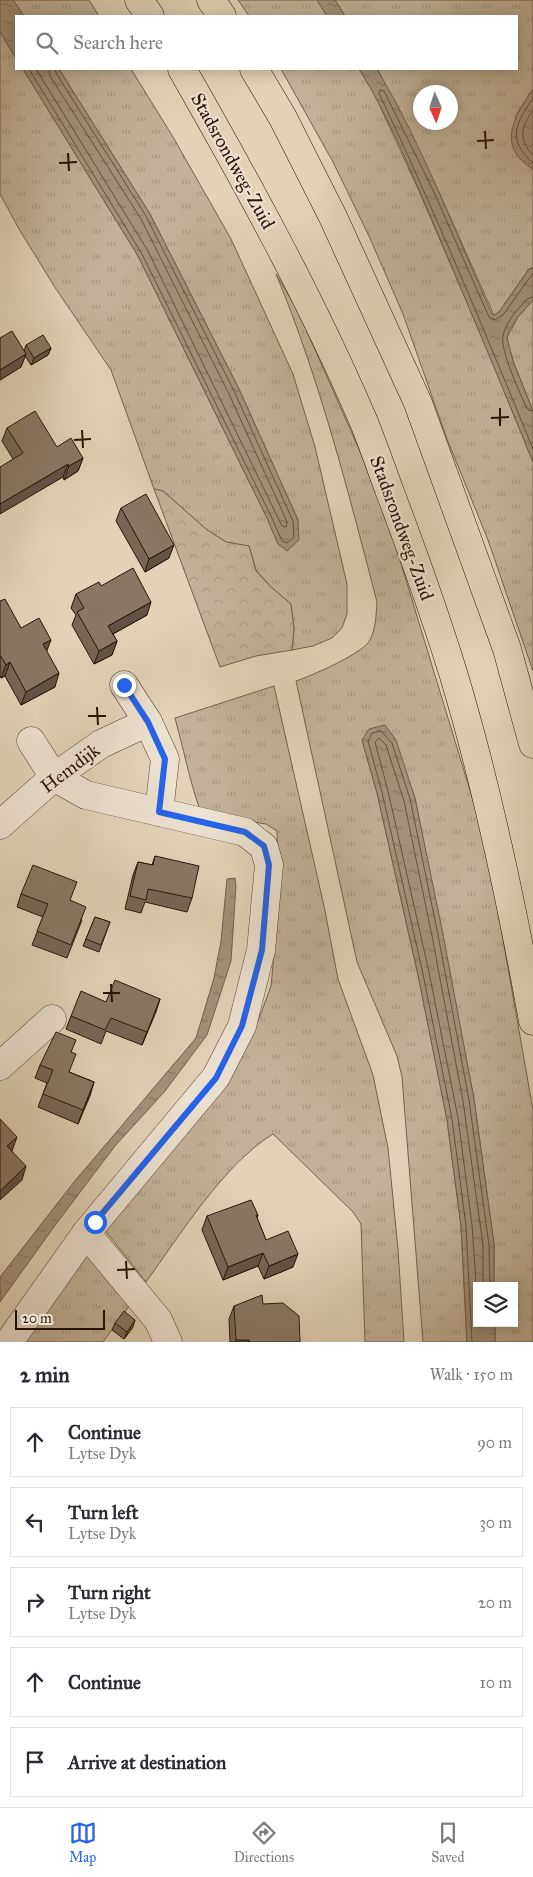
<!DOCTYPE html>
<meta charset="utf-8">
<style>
:root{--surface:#fff;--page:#f2f2f3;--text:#2b2b33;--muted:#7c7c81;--line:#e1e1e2;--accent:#2563eb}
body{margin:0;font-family:"IM FELL Great Primer",serif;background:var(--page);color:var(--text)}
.controls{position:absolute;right:15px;bottom:15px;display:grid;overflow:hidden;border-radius:0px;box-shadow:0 2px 12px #0003}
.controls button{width:45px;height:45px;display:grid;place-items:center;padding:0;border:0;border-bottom:1px solid var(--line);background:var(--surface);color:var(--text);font:25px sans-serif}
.compass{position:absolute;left:413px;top:85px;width:45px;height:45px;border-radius:50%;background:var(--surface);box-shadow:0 2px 12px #0003;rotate:177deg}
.scale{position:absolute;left:15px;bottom:12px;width:90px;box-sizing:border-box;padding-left:5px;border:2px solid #281307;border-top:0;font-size:14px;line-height:18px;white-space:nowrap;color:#281307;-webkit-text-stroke:4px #ece2d0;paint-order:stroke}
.stop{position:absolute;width:15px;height:15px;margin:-11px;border:4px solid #2563eb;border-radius:50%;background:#fff}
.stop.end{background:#2563eb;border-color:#fff;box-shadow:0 1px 5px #0008}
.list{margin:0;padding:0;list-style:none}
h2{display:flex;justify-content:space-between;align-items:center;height:65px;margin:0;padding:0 20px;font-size:21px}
h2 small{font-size:16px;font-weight:400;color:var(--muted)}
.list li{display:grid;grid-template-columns:32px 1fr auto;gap:15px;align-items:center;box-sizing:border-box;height:70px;margin:0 10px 10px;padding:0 10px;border:1px solid var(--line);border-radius:0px}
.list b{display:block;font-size:19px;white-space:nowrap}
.list p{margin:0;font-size:16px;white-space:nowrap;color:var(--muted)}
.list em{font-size:16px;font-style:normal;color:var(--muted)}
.icon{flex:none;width:28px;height:28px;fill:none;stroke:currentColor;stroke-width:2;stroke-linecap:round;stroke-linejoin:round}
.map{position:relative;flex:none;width:533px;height:1342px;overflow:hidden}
.search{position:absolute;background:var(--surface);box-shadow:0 2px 12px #0003;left:15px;right:15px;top:15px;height:55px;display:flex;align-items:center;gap:12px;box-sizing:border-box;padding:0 18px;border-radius:0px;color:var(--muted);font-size:19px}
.sheet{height:465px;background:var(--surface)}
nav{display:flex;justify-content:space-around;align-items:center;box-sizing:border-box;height:70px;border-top:1px solid var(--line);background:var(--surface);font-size:14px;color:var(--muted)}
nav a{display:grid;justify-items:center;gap:2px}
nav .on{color:var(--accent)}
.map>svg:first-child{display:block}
.grass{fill:url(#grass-tufts);stroke:#756250;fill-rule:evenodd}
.forest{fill:url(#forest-crowns);stroke:#756250}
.water{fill:url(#water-ripples);stroke:#725f4d}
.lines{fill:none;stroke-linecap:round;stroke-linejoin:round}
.shore{stroke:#665241;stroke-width:1}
.minor-casing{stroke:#564333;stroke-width:29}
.major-casing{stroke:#281307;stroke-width:29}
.minor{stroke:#ece2d0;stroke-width:28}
.major{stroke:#e2d3b7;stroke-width:28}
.wall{fill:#766655;stroke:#281307}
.shaded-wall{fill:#605345;stroke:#281307}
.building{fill:#897763;stroke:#281307}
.route{stroke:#2563eb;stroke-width:6}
.ticks{fill:none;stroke:#281307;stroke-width:2}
.labels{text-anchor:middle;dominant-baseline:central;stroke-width:4.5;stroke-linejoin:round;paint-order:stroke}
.street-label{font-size:19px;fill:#281307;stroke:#ece2d0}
</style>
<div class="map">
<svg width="533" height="1342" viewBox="0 0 533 1342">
<defs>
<pattern id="grass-tufts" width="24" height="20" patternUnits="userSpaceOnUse" patternTransform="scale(1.25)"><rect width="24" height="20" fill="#c2b299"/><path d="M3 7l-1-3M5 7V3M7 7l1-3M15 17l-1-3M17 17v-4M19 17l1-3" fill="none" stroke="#a79882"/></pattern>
<pattern id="forest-crowns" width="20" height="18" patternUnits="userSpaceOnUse" patternTransform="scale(1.25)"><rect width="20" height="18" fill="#c2b299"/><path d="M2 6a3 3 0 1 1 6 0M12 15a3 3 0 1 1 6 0" fill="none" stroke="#a79882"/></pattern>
<pattern id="water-ripples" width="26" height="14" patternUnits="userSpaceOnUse" patternTransform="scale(1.25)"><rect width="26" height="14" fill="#a3927b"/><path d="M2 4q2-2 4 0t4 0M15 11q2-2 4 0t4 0" fill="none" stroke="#857663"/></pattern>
</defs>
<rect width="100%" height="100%" fill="#e2d3b7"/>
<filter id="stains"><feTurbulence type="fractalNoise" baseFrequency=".004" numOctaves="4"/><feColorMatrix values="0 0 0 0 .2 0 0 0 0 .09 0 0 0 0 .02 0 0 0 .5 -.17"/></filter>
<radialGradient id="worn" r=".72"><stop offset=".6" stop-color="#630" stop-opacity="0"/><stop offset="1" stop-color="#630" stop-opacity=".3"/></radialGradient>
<g class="grass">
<path d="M13,0H89L99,16H24Z"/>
<path d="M238,0H317L327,16H249Z"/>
<path d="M335,0H533V89L515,116L530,167L533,169V268L529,269L499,312L494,315L437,188L388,89L377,69H517V16H345ZM420,92H450V122H420Z"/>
<path d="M0,32L16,58V69H23L138,256L267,518L278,544L298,520L239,389L150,214L59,69H131L173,137L231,239L293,374L315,447L347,584V614L342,628L332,638L313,646L292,650L294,629L291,604L271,587L256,570L249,546L226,542L206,529L163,491L154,489L111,370L56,289L19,229L0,194Z"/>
<path d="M281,69H359L373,91L419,191L484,342L533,462V671L488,540L447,439L403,314L369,236L333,162Z"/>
<path d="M276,274L297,309L359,449L392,534L486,843L533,1110V1342H495V1323H514V1286H494V1244L474,1099L415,798L362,740L377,793L418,975L447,1120L461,1226L467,1342H423L402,1077L397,1056L357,962L296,681C311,676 364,653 370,640C376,628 376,615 377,602C348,491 320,380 276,274Z"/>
<path d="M533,300V411L513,361L507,338L518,317Z"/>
<path d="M274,686L324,906L338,979L373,1075L388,1148L398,1249L404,1342H365L361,1224L353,1212L273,1134C224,1164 180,1235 146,1282L104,1229L232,1073L260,1016L271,986L279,903L277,831L266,824L229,818L199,807C189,778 183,747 175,718Z"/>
<path d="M85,1251L130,1305L103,1342H21Z"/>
</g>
<path class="forest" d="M154,489L163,491L206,529L226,542L249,546L256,571L271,587L291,604L294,629L292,650L256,656L220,667Z"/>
<g class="water">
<path d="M0,0H13L24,16H16V58L0,32Z"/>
<path d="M317,0H335L345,16H327Z"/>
<path d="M23,69H59L150,214L239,389L298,520L299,540L287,551L278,544L267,518L138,256Z"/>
<path d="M359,69H377C423,146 455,232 492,314L494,315L499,312L529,269L533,268V300L518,317L509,331L507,338L513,361L533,411V462C501,383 468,305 435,227C412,174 390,118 359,69Z"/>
<path d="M533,89V169C495,146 515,116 533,89Z"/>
<path d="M385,725L396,740L415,798L443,934L474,1099L494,1244V1286H477V1323H495V1342H467L461,1226L447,1120L418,975L377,793L362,740L369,729Z"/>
<path d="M235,878L236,886L231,961L207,1035L165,1091L115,1146L56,1224L0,1302V1277L11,1263L74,1182L196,1038L214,978L221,941L227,879Z"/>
</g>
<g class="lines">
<g class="shore">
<path d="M29,69L142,254L271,516L282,541L287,543L294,537L293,521L234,391L146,216L56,73L55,69"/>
<path d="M36,69L148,251L282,526L286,527L287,522L279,504L229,394L141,219L50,76L49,69"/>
<path d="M533,98C516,124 506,139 533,163"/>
<path d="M533,110C522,126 517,139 533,155"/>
<path d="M533,273L503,315L495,320L489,317L433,190L384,91L380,90L379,93C434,210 484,329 533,449"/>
<path d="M533,297C526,298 523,304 518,309C512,316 505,326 503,336C500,351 520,392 526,407L529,410L533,411"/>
<path d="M477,1296L472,1225L458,1118L429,972L388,791L375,742L379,738L386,745L404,801L432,936L463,1101L483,1245V1286"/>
<path d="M472,1342L466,1226L452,1119L423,974L382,792L368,741L372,733L381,731L392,743L410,799L438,935L469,1100L489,1245L490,1286"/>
</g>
<g class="minor-casing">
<g id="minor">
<path d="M124,685L148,722L165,759L159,812"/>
<path d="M0,825L54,777L101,744L148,722"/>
<path d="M0,1066L52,1019"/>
<path d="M86,1233L158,1320L168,1342"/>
<path d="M9,1342L86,1233L216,1077L242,1026L261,950L269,865L264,847L245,832L86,795L54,777L31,741"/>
</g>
</g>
<g class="major-casing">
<g id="major">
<path d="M139,0L150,16"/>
<path d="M211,0L222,16"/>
<path d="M182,69C247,183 311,299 363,420C373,444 381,468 390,492C413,553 435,614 454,676C488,789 512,905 533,1021"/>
<path d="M254,69L283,118L333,217L418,403L507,649L533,744"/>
</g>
</g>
<use href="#minor" class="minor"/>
<use href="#major" class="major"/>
</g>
<g class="wall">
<path d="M0,338L24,351L26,345L51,348L48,355L31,365L25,356L21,367L0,380Z"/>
<path d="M7,428L83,458L78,471L64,480L63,477L13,459L2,441Z"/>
<path d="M121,508L169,558L145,572L116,521Z"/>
<path d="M101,586L147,615L113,634L117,641L112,655L94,664L72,625L76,615L71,608L76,594Z"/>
<path d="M0,601L21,628L55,687L21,705L5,676L1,678L0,676Z"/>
<path d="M155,856L192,898L187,912L145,902L141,913L125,909L133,875L138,862L152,865Z"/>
<path d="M21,894L70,900L82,920L67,958L32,945L43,917L17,907Z"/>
<path d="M95,917L110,922L99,952L83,946Z"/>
<path d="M160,999L142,1045L106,1031L101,1044L66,1029L71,1016L106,1002Z"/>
<path d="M71,1052L69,1072L94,1082L78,1124L38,1107L47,1083L35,1078L40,1065Z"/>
<path d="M258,1215L257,1218L266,1240L293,1267L264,1279L258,1266L223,1280L202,1230L207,1216Z"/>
<path d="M263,1304L300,1342H230L229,1319L234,1306Z"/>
<path d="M115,1323L133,1327L124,1339L112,1330Z"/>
</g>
<g class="shaded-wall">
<path d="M51,348L48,355L31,365L34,358Z"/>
<path d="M26,354L21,367L0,380V370Z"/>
<path d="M83,458L78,471L64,480L69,466Z"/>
<path d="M68,464L63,477L0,514V504Z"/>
<path d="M174,545L169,558L145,572L149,559Z"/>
<path d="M151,602L147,615L104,639L108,626Z"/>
<path d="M51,640L46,653L43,644Z"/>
<path d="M117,641L112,655L94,664L99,651Z"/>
<path d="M10,662L5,676L1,678L6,665Z"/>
<path d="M59,673L55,687L21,705L26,692Z"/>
<path d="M160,999L156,1012L142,1045L147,1032Z"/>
<path d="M94,1082L90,1096L78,1124L83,1110Z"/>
<path d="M17,1137L12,1151L7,1146Z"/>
<path d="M26,1166L22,1180L0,1200V1191Z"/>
<path d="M263,1253L258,1266L223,1280L228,1267Z"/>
<path d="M298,1254L293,1267L264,1279L269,1266Z"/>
<path d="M135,1320L133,1327L124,1339L127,1332Z"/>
<path d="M236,1340H249V1342H235Z"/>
</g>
<g class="building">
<path d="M12,331L26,354L0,370V338Z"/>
<path d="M43,335L51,348L34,358L26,345Z"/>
<path d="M35,411L57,447L71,438L83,458L69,466L68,464L0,504V467L23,453L7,428Z"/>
<path d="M146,494L174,545L149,559L121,508Z"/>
<path d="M133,568L151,602L108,626L117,641L99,651L77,612L84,608L76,594L99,582L101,586Z"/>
<path d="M5,599L21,628L39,618L51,640L43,644L59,673L26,692L10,662L6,665L0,655V601Z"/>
<path d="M155,856L199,866L192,898L148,889L146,900L130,896L138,862L153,865Z"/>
<path d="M33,865L77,882L70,900L86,907L71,945L37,931L48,904L21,894Z"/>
<path d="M95,917L110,922L101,945L86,939Z"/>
<path d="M115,980L160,999L147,1032L111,1018L105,1030L71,1016L81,991L106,1002Z"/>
<path d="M56,1032L76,1040L71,1052L76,1054L69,1072L94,1082L83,1110L43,1094L53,1070L40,1065Z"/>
<path d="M0,1119L17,1137L7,1146L26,1166L0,1191Z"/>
<path d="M251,1200L258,1215H256L266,1240L288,1231L298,1254L269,1266L263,1253L228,1267L207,1216Z"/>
<path d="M262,1295L263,1304L283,1303L299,1316L300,1342H250L249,1340H236L234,1306Z"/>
<path d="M124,1311L135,1320L127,1332L115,1323Z"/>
</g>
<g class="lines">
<path class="route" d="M95,1222L216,1078L242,1026L262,950L269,865L264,846L245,832L159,812L165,759L148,722L124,685"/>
</g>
<path class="ticks" d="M485,131L486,149M477,141L494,140M68,153L69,171M59,163L77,162M500,408V426M491,418L509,417M82,430L83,448M74,440L91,439M97,707L98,725M88,716H106M111,984L112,1002M103,993H120M126,1261L127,1279M117,1270L135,1269"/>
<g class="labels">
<g class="street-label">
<text transform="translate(233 161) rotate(61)">Stadsrondweg-Zuid</text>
<text transform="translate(402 528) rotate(70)">Stadsrondweg-Zuid</text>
<text transform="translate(70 768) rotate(-37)">Hemdijk</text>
</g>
</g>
<rect width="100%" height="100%" filter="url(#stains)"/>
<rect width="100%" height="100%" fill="url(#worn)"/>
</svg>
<div class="controls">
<button><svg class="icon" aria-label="layers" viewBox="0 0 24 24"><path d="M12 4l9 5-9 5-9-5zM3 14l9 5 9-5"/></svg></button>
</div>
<svg class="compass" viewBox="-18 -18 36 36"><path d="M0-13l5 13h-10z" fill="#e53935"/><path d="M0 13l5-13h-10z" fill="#7c7c81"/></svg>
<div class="scale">20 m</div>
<div class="stop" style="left:95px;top:1222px"></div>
<div class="stop end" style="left:124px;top:685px"></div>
<div class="search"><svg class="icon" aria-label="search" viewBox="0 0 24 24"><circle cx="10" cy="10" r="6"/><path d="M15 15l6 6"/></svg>Search here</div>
</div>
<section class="sheet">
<h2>2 min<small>Walk · 150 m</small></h2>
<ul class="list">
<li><svg class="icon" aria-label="ahead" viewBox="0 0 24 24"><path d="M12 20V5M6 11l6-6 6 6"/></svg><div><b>Continue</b><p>Lytse Dyk</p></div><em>90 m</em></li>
<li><svg class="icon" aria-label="left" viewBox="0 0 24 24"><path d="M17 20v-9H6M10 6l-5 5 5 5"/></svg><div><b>Turn left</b><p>Lytse Dyk</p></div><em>30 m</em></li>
<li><svg class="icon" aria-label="right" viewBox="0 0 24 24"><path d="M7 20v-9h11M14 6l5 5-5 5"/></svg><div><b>Turn right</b><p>Lytse Dyk</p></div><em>20 m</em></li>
<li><svg class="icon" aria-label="ahead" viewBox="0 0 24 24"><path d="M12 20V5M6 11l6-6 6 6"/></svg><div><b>Continue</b></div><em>10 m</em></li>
<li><svg class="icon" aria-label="arrive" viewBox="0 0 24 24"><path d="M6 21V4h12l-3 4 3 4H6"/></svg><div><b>Arrive at destination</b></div></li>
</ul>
</section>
<nav>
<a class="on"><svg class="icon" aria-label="map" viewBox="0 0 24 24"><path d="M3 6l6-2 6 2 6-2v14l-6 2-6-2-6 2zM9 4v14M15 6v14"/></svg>Map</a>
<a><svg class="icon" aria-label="directions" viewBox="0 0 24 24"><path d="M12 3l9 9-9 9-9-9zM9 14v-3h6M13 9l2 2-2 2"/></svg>Directions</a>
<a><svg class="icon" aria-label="saved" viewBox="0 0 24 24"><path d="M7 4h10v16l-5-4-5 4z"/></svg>Saved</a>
</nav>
